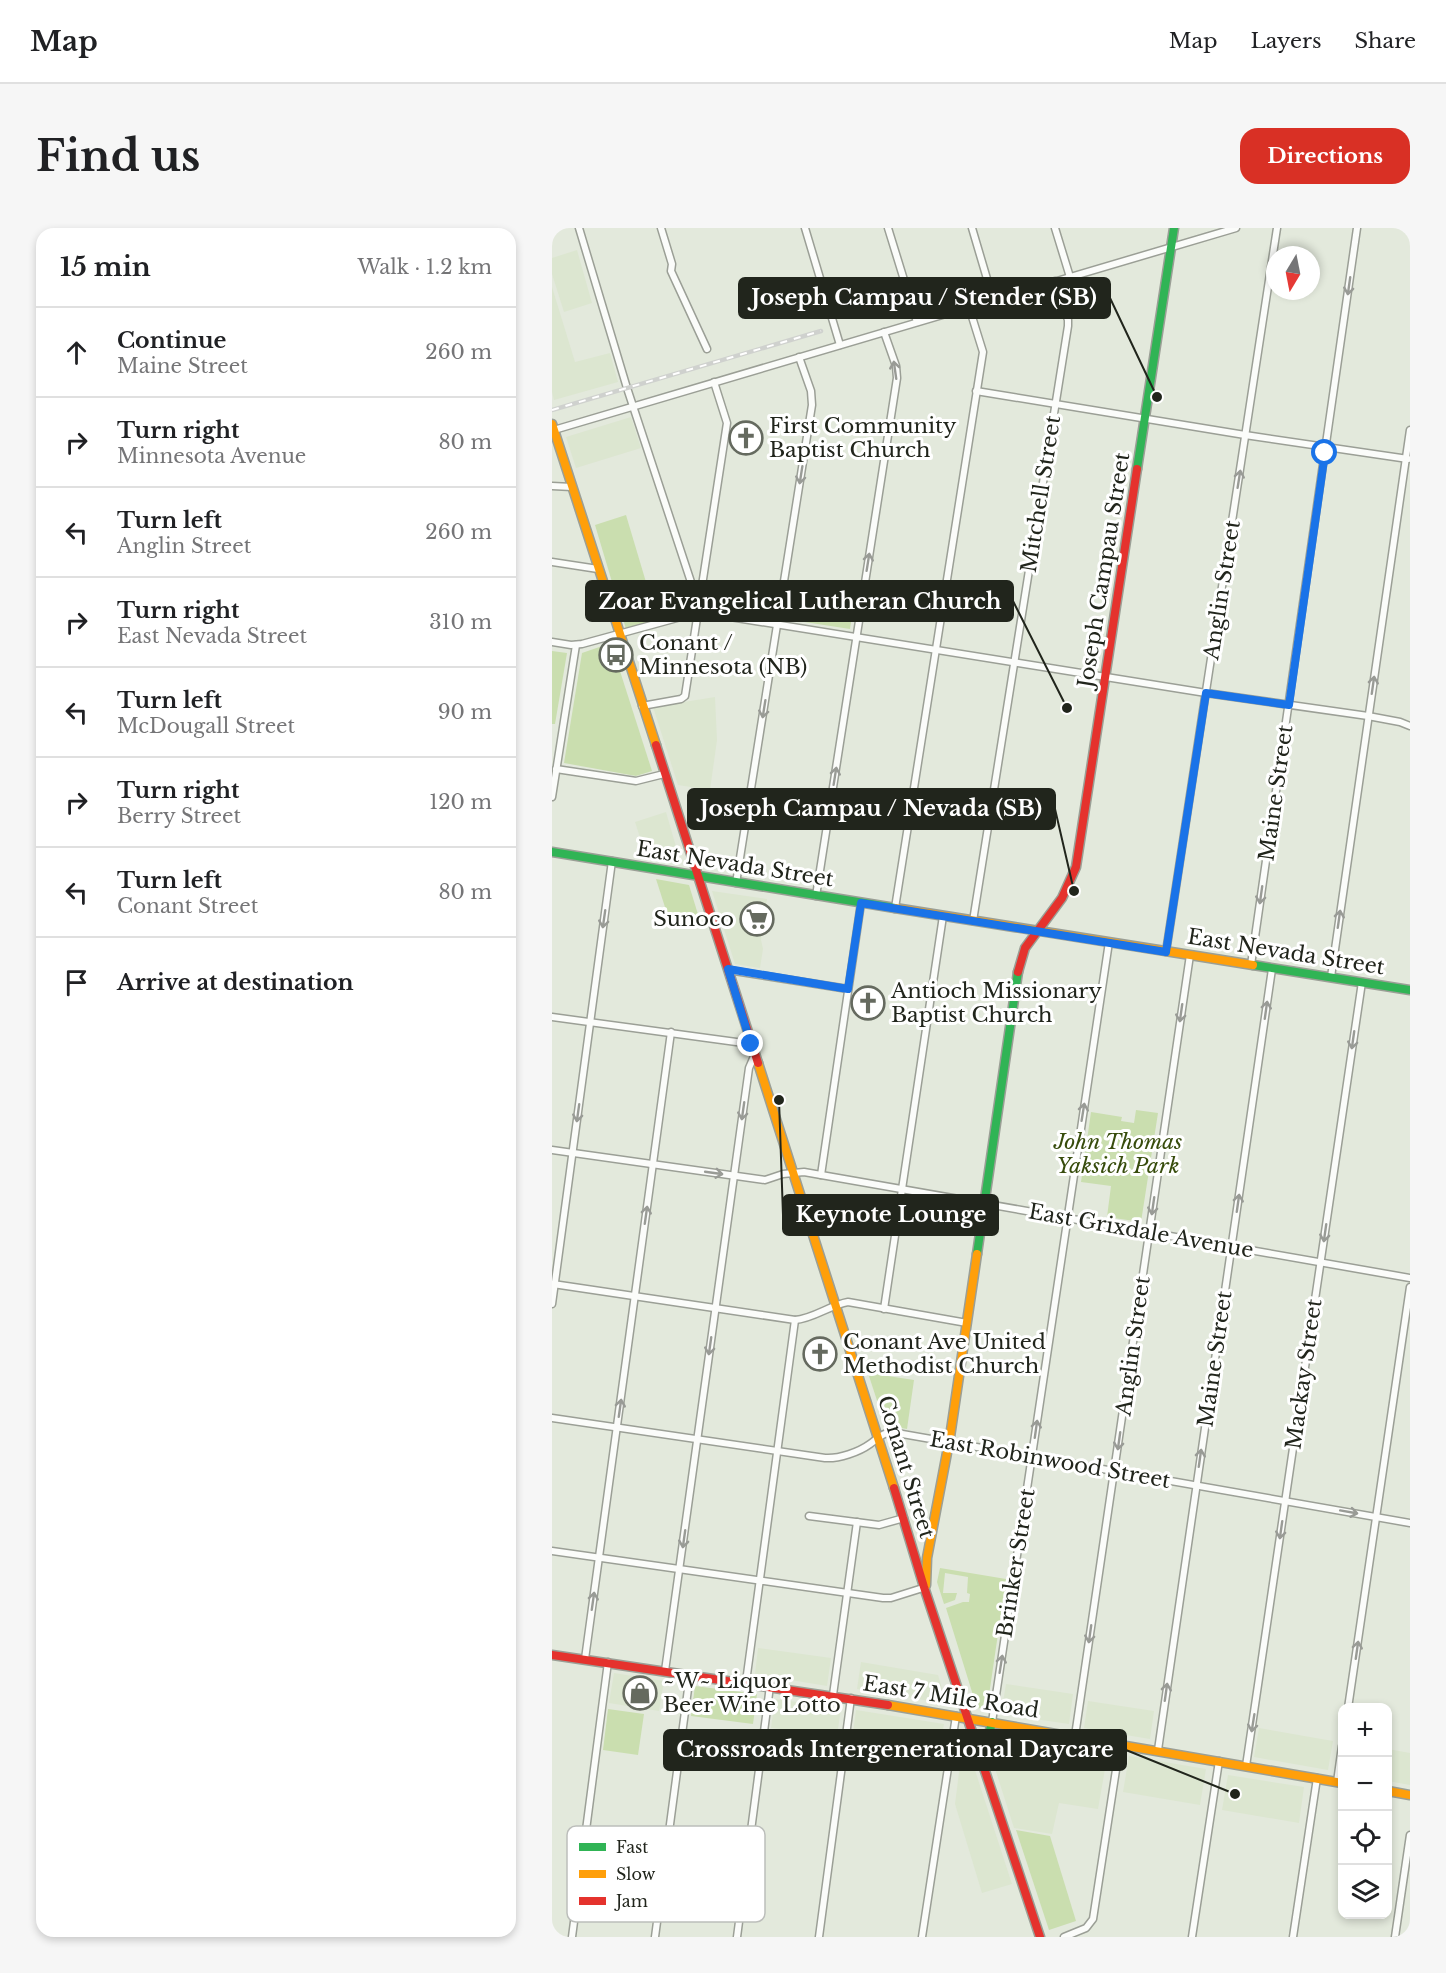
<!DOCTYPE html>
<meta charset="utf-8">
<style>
:root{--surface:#fff;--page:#f6f6f6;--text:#202124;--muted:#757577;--line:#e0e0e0;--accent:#d93025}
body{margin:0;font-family:"Libre Baskerville",serif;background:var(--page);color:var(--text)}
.controls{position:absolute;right:18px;bottom:18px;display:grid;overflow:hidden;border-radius:12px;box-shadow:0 3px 9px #0003}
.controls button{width:54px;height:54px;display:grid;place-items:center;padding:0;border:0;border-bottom:2px solid var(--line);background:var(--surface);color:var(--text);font:30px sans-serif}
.compass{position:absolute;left:714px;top:18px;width:54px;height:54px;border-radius:50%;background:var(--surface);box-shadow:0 3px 9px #0003;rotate:190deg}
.stop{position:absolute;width:18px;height:18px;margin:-14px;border:4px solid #1a73e8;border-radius:50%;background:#fff}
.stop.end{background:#1a73e8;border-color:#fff;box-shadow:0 2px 6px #0008}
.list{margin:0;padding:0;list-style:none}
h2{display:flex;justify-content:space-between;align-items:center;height:78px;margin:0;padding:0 24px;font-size:26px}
h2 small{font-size:20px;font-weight:400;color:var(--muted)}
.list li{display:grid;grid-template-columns:39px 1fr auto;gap:18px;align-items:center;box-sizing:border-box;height:90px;padding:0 24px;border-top:2px solid var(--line)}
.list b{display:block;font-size:22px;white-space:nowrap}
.list p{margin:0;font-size:20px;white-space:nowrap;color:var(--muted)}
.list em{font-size:20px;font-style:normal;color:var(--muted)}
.icon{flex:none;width:33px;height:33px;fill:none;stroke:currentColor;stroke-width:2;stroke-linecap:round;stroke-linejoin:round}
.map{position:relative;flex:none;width:858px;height:1709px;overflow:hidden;border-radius:18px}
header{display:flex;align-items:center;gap:36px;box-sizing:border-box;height:84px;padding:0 30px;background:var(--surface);border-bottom:2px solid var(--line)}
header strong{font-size:28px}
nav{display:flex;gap:33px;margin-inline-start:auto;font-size:21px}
.intro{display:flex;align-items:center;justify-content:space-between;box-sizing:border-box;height:144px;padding:0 36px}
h1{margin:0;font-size:42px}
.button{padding:15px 27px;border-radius:18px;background:var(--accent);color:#fff;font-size:21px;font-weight:700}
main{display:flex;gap:36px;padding:0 36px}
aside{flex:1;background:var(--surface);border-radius:18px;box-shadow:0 3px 9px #0003}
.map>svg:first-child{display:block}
.built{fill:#dce6d0}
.green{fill:#cadeaf}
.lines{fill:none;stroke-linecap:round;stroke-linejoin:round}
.street-casing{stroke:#9b9f96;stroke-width:9}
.fast-casing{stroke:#9b9f96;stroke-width:11}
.slow-casing{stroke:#9b9f96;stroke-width:11}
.jam-casing{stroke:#9b9f96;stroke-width:11}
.street{stroke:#fbfcfa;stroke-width:6}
.fast{stroke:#30b455;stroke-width:8}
.slow{stroke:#ff9f0a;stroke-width:8}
.jam{stroke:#e5322d;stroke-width:8}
.rail-casing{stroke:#cfd1ce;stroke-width:4.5}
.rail{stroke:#fff;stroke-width:2;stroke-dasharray:7;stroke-linecap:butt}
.oneway{stroke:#999b96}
.route{stroke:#1a73e8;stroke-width:8}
.labels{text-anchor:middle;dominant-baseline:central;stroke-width:6;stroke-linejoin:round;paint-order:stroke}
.poi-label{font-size:21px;fill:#21251c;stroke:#fff;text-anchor:start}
.street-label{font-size:21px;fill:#21251c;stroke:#fff}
.park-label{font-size:21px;font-style:italic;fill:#374c0c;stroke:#fff}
.key{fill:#fff;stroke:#bcbebb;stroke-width:1.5}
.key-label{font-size:16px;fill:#21251c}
.leader{fill:none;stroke:#21251c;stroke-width:2}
.callout-dot{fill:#21251c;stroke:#fff;stroke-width:2}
.callout{fill:#21251c;stroke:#21251c;stroke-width:2}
.callout-label{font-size:22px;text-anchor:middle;font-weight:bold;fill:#fff}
</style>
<header>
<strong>Map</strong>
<nav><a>Map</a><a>Layers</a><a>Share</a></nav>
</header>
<div class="intro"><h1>Find us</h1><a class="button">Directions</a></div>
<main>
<aside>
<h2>15 min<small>Walk · 1.2 km</small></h2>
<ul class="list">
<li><svg class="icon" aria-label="ahead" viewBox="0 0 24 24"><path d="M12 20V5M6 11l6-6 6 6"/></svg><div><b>Continue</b><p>Maine Street</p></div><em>260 m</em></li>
<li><svg class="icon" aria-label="right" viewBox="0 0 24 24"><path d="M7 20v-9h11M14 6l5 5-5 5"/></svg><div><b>Turn right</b><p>Minnesota Avenue</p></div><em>80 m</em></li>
<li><svg class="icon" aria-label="left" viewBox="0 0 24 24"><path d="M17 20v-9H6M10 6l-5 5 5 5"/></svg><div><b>Turn left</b><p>Anglin Street</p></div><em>260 m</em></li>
<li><svg class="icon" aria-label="right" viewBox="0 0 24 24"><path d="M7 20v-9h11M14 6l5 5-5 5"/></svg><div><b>Turn right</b><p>East Nevada Street</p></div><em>310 m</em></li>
<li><svg class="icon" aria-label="left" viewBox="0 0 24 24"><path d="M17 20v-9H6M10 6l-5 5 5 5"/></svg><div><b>Turn left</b><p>McDougall Street</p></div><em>90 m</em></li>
<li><svg class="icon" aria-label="right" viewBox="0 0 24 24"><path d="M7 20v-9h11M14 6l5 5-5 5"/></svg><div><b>Turn right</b><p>Berry Street</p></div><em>120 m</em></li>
<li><svg class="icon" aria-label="left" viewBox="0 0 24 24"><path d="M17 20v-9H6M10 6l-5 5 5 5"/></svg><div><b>Turn left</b><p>Conant Street</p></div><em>80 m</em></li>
<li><svg class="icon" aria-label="arrive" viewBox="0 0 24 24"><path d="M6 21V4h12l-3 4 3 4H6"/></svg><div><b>Arrive at destination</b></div></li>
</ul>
</aside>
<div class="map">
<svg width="858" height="1709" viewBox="0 0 858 1709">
<rect width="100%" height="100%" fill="#e3e9dc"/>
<g class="built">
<path d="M25,22L40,75L12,84L0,46V30Z"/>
<path d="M0,59L23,134L58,125L66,154L2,172L0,164Z"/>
<path d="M79,189L89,220L24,240L14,209Z"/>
<path d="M163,469L165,512L158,562L126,557L101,479Z"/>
<path d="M114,584L129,636L95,631L83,594Z"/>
<path d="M160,663L215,671L209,712L211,721L208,740L183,736Z"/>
<path d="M206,1420L279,1430L275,1458L203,1446Z"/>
<path d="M309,1434L386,1447L392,1467L390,1475L305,1461Z"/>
<path d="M62,1445L112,1453L107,1483L57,1475Z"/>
<path d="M454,1456L521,1466L517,1496L449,1486Z"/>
<path d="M223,1471L289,1480L285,1508L219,1500Z"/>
<path d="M536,1473L602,1483L598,1511L532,1500Z"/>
<path d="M304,1482L392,1496L386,1531L338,1524V1518L300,1513Z"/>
<path d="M707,1500L781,1513L776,1542L702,1529Z"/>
<path d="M443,1505L556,1524L546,1581L507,1575L500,1606L462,1600L439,1528Z"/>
<path d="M836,1521L858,1525V1557L836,1553Z"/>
<path d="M577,1528L654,1541L648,1577L571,1564Z"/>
<path d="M420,1533L460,1656L430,1665L403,1576L408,1537Z"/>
<path d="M676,1547L752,1559L747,1595L670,1582Z"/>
</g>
<g class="green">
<path d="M74,287L105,391L74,401L43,297Z"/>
<path d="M273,360L303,365L298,401L233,391L238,361L272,366Z"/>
<path d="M59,415L100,543L84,548L12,535L30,425Z"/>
<path d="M0,423L15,425L3,496H0Z"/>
<path d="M104,651L137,657L148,693L120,701Z"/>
<path d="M584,882L606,885L589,994L555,989L559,958L529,954L539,884L570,889L569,893L582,895Z"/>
<path d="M316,1145L362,1152L355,1201L333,1197Z"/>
<path d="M388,1340L454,1351L435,1481L425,1480L394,1380L411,1374H417L418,1366L415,1365L416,1349L393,1345L391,1365H405L403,1372L392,1376L385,1354Z"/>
<path d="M143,1458L205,1466L201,1496L139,1488Z"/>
<path d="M56,1481L92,1486L86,1527L51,1522Z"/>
<path d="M464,1602L498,1608L524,1693L497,1702Z"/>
</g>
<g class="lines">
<g class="street-casing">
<g id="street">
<path d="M27,0L75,160L139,354L149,369"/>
<path d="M109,0L120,36L119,43L155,121"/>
<path d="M253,0L288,117"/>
<path d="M336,0L365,94"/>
<path d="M420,0L441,71"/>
<path d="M503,0L518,49"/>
<path d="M424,163L693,207L856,231"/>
<path d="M2,202L684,0"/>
<path d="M0,258L20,259"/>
<path d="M0,334L46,341"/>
<path d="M0,414L19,417L30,416L147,384L654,465L816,488L848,494L858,498"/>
<path d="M90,478L129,471L133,468L175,195L162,154"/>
<path d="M4,541L84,553L112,546"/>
<path d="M0,569L24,417"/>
<path d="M184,655L260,177L259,163L247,129"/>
<path d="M264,668L345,150L344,138L332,104"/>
<path d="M343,680L431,124L417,79"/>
<path d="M421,693L516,98V92L503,53"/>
<path d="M614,724L725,0"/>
<path d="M699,737L805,0"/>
<path d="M176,742L296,761"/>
<path d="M779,749L858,202"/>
<path d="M0,789L199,816"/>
<path d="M0,922L213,952L231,946L252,944L858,1050"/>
<path d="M269,947L309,675"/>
<path d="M1,1056L243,1092C261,1091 278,1077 296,1074L415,1095"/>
<path d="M0,1076L60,633"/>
<path d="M332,1081L391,688"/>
<path d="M0,1190L273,1230C287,1231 307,1224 318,1216C325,1211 330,1205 339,1204L858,1295"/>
<path d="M257,1288L327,1297L352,1290"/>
<path d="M0,1323L331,1370H339L374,1359"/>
<path d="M33,1431L119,804"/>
<path d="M113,1443L197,840L203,826"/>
<path d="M194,1454L243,1092"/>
<path d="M281,1467L305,1294"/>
<path d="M796,1480L858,1059"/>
<path d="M440,1494L557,714"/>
<path d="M523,1508L638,727"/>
<path d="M606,1522L720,741"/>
<path d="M694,1538L810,754"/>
<path d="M785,1554L790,1518"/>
<path d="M20,1709L56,1434"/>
<path d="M103,1709L138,1446"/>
<path d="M185,1709L218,1458"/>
<path d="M267,1709L299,1470"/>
<path d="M370,1709L404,1488"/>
<path d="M512,1709L534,1700L541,1691L568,1516"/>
<path d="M640,1709L667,1533"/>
<path d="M741,1709L765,1550"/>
<path d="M843,1709L858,1607"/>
</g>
</g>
<g class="fast-casing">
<g id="fast">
<path d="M585,241L622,0"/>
<path d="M0,624L343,680"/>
<path d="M701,737L858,762"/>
<path d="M425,1026L466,744"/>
<path d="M431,1532L440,1494"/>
</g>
</g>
<g class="slow-casing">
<g id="slow">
<path d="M0,196L104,517"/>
<path d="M343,680L701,737"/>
<path d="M206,835L342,1260"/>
<path d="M374,1357L375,1330L398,1209L425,1026"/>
<path d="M336,1477L790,1555"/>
<path d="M836,1563L858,1567"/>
</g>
</g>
<g class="jam-casing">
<g id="jam">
<path d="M104,517L206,835"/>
<path d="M466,744L473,720L510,670L524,639L585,241"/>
<path d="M342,1260L372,1359L488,1709"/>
<path d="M0,1427L336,1477"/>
</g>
</g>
<use href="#street" class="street"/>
<use href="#fast" class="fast"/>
<use href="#slow" class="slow"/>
<use href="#jam" class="jam"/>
<g class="rail-casing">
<path id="rail" d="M0,182L269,103"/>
</g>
<use href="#rail" class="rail"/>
</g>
<defs><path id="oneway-shaft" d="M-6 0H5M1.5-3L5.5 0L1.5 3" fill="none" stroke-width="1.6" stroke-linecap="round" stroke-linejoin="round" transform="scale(1.5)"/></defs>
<g class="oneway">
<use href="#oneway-shaft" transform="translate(797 58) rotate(98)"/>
<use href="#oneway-shaft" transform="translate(343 142) rotate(-98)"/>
<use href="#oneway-shaft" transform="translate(249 247) rotate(99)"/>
<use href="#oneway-shaft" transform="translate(687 251) rotate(-81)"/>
<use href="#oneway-shaft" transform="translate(316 334) rotate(-81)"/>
<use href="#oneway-shaft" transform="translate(821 457) rotate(-82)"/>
<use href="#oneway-shaft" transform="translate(212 481) rotate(99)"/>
<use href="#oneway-shaft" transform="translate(283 548) rotate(-81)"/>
<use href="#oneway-shaft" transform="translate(709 667) rotate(98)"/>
<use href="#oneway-shaft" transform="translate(52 691) rotate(98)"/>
<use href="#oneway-shaft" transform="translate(787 691) rotate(-82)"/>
<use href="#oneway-shaft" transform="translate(714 782) rotate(-82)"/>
<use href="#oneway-shaft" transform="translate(629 785) rotate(98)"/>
<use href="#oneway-shaft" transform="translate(801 812) rotate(98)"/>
<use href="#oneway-shaft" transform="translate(191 883) rotate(98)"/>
<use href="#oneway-shaft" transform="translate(531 884) rotate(-81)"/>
<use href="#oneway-shaft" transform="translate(26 885) rotate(98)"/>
<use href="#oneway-shaft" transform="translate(162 945) rotate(8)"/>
<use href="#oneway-shaft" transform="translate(686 975) rotate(-82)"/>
<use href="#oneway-shaft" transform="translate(601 978) rotate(98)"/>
<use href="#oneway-shaft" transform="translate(94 987) rotate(-82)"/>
<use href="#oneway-shaft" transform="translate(773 1005) rotate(98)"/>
<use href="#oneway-shaft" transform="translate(158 1118) rotate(98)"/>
<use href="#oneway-shaft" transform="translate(68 1180) rotate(-82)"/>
<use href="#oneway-shaft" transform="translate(484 1201) rotate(-82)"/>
<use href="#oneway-shaft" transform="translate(567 1213) rotate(98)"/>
<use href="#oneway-shaft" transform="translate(648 1230) rotate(-82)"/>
<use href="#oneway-shaft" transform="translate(797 1284) rotate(10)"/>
<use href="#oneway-shaft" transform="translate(729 1302) rotate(98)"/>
<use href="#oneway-shaft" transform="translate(132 1311) rotate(98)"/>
<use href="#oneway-shaft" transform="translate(41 1373) rotate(-82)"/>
<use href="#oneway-shaft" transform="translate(538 1406) rotate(98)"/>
<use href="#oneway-shaft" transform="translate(805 1422) rotate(-82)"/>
<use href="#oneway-shaft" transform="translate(449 1436) rotate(-81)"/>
<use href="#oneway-shaft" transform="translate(614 1464) rotate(-82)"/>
<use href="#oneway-shaft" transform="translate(701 1495) rotate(99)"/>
</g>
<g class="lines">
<path class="route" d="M199,816L176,741L296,761L309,675L614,724L654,465L737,477L773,225"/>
</g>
<defs>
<g id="church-ring" transform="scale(1.725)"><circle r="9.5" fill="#fff" stroke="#656a5f" stroke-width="1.5"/><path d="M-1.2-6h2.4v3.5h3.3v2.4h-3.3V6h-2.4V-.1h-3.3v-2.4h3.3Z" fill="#656a5f"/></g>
<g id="bus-ring" transform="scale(1.725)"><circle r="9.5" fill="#fff" stroke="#656a5f" stroke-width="1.5"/><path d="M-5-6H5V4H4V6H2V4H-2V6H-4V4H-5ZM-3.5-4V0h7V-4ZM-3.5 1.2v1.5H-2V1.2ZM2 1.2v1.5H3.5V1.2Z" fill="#656a5f"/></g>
<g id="supermarket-ring" transform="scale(1.725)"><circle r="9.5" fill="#fff" stroke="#656a5f" stroke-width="1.5"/><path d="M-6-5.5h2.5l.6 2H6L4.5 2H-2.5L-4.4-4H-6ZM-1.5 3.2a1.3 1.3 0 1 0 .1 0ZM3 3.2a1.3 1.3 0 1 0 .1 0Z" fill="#656a5f"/></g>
<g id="shop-ring" transform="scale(1.725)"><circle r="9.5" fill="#fff" stroke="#656a5f" stroke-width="1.5"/><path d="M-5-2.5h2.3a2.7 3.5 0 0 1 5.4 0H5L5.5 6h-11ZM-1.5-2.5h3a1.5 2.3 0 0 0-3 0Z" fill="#656a5f"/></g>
</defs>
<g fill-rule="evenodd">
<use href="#church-ring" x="194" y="210"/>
<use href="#bus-ring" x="64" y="427"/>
<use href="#supermarket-ring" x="205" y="691"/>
<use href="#church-ring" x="316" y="775"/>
<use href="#church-ring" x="268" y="1126"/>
<use href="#shop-ring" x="88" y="1465"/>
</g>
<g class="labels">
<g class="poi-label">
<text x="217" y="198">First Community<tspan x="217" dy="24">Baptist Church</tspan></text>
<text x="87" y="415">Conant /<tspan x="87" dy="24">Minnesota (NB)</tspan></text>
<text x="182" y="691" text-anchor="end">Sunoco</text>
<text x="339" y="763">Antioch Missionary<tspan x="339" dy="24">Baptist Church</tspan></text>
<text x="291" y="1114">Conant Ave United<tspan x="291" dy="24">Methodist Church</tspan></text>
<text x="111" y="1453">~W~ Liquor<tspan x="111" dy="24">Beer Wine Lotto</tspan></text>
</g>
<g class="street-label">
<text transform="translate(489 266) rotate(-81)">Mitchell Street</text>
<text transform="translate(552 342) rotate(-81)">Joseph Campau Street</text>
<text transform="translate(670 362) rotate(-81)">Anglin Street</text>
<text transform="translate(724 565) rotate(-82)">Maine Street</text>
<text transform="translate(183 636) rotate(9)">East Nevada Street</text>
<text transform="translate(734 724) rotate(9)">East Nevada Street</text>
<text transform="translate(589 1003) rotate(10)">East Grixdale Avenue</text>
<text transform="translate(581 1118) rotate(-82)">Anglin Street</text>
<text transform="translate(663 1131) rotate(-82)">Maine Street</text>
<text transform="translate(752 1146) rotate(-82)">Mackay Street</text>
<text transform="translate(498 1232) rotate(10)">East Robinwood Street</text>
<text transform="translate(354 1239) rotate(73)">Conant Street</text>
<text transform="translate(464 1335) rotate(-81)">Brinker Street</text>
<text transform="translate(399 1469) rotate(9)">East 7 Mile Road</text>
</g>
<g class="park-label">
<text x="566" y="914">John Thomas<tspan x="566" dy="24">Yaksich Park</tspan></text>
</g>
</g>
<rect x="15" y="1598" width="198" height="96" rx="9" class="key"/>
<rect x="27" y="1615" width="27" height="8" fill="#30b455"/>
<rect x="27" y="1642" width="27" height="8" fill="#ff9f0a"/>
<rect x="27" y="1669" width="27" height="8" fill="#e5322d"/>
<g class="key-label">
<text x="64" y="1625">Fast</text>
<text x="64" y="1652">Slow</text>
<text x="64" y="1679">Jam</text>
</g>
<path class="leader" d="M605 169L558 70M515 480L461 373M522 663L503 581M227 872L231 987M683 1566L574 1522"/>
<g class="callout-dot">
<circle cx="605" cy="169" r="6"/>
<circle cx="515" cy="480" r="6"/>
<circle cx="522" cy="663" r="6"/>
<circle cx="227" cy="872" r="6"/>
<circle cx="683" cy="1566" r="6"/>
</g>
<g class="callout">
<rect x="187" y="50" width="371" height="40" rx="6"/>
<rect x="34" y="353" width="427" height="40" rx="6"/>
<rect x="136" y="561" width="367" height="40" rx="6"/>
<rect x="231" y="967" width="215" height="40" rx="6"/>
<rect x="112" y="1502" width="462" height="40" rx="6"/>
</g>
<g class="callout-label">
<text x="372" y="77">Joseph Campau / Stender (SB)</text>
<text x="248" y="381">Zoar Evangelical Lutheran Church</text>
<text x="319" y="588">Joseph Campau / Nevada (SB)</text>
<text x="339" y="994">Keynote Lounge</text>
<text x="343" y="1529">Crossroads Intergenerational Daycare</text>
</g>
</svg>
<div class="controls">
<button>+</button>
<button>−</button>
<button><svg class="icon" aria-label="locate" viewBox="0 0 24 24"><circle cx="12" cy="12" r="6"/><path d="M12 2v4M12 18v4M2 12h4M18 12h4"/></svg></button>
<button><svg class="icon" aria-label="layers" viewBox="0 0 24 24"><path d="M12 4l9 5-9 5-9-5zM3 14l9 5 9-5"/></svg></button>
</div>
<svg class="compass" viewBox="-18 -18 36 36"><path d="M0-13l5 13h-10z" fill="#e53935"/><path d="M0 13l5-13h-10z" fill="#757577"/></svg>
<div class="stop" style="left:773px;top:225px"></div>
<div class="stop end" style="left:199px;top:816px"></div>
</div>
</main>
